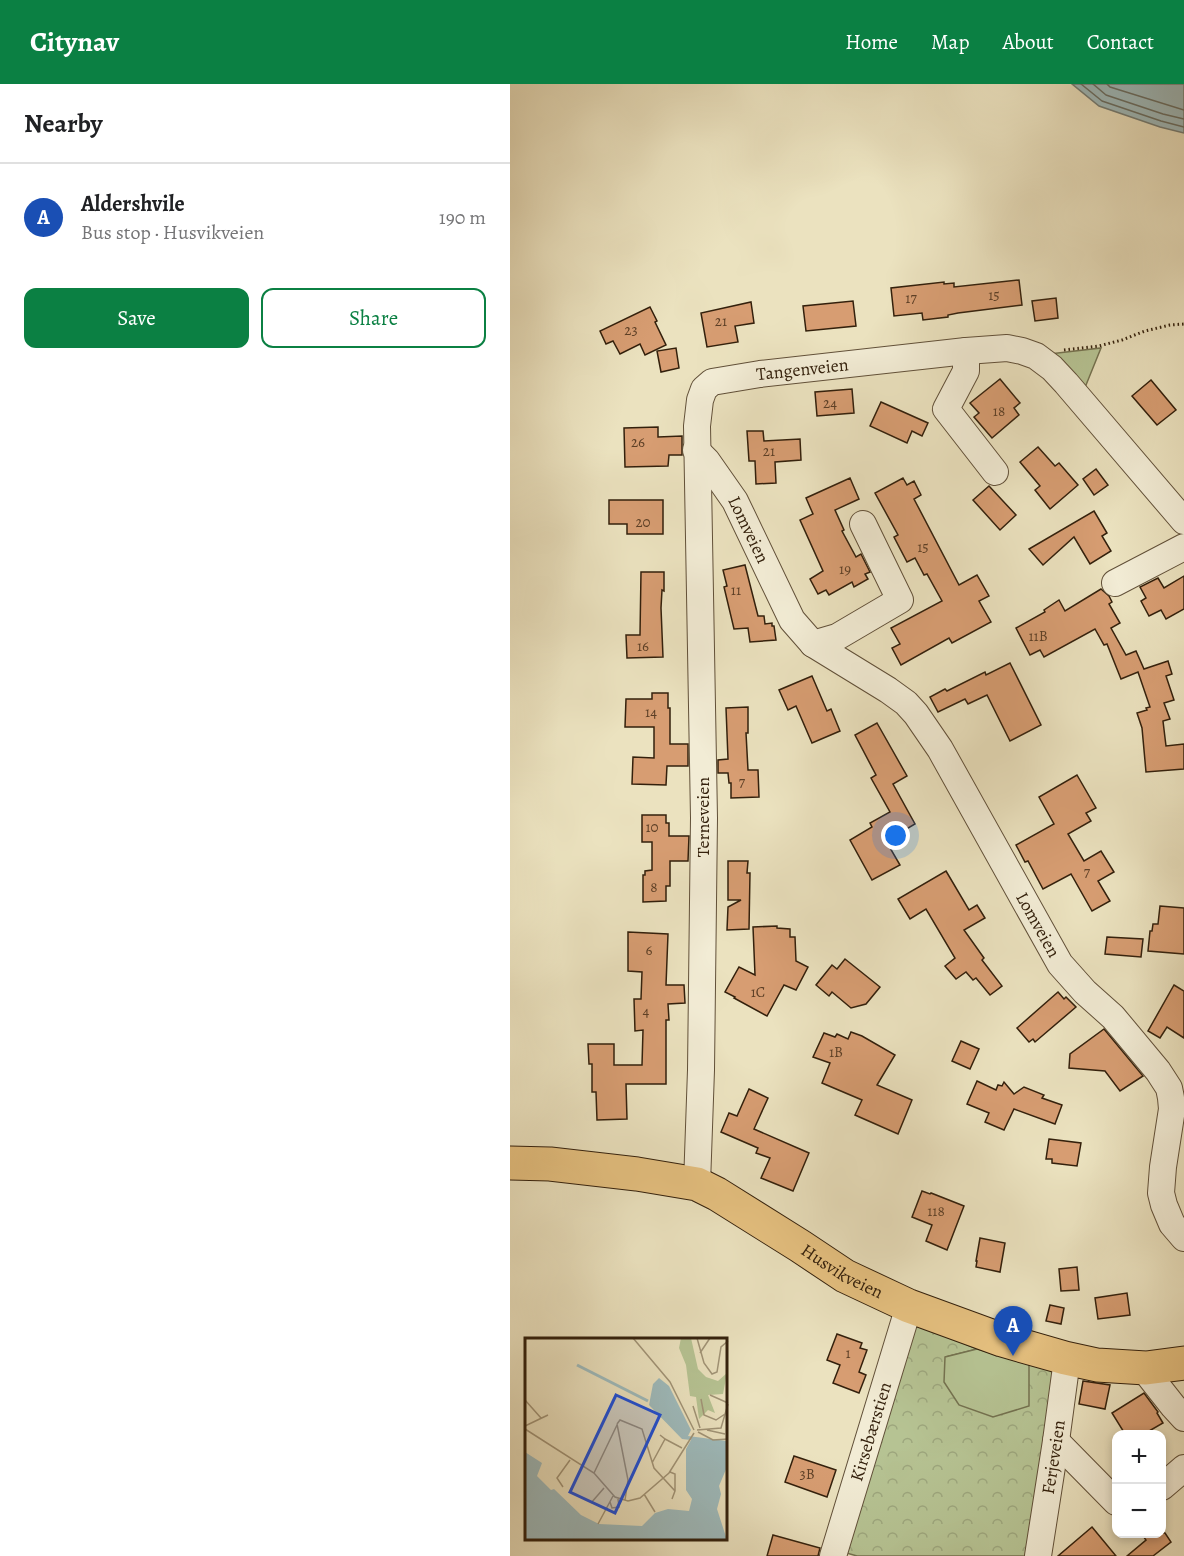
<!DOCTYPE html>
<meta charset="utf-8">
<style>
:root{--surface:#fff;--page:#f2f2f2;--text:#202124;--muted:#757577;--line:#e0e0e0;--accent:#0b8043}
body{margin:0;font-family:Alegreya,serif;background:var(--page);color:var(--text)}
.controls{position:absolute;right:18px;bottom:18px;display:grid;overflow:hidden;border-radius:12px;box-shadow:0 3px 9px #0003}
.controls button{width:54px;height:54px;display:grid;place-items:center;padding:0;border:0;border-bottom:2px solid var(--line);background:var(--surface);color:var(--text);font:30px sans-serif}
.you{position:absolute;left:386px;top:752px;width:21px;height:21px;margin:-15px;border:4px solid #fff;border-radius:50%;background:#1a73e8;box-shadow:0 0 0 9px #1a73e833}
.badge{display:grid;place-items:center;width:39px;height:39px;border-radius:50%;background:var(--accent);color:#fff;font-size:20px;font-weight:700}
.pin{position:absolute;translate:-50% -50px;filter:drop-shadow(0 2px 3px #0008)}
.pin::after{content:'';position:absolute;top:32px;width:21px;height:18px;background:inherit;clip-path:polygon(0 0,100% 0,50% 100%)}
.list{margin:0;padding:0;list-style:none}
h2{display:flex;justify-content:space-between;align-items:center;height:78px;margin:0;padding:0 24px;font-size:26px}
h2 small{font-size:20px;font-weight:400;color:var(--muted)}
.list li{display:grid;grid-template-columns:39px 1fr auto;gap:18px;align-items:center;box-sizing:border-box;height:108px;padding:0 24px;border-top:2px solid var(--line)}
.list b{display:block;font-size:22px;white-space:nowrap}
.list p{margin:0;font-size:20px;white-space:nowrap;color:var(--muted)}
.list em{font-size:20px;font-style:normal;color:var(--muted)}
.actions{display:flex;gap:12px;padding:18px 24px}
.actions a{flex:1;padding:14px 0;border:2px solid var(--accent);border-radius:12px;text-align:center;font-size:21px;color:var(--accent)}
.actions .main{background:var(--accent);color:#fff}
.map{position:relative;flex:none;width:674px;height:1472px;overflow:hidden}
header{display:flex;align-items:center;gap:36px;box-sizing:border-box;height:84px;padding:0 30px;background:var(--accent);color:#fff}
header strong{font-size:28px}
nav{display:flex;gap:33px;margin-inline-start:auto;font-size:21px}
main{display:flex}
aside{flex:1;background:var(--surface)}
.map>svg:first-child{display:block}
.forest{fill:url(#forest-crowns);stroke:#747250;stroke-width:1.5}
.park{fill:#b6c393;stroke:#747250;stroke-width:1.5}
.water{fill:#9ebbbd;stroke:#737d76;stroke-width:1.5}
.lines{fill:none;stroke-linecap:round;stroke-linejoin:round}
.shore{stroke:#686e64;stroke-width:1.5}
.building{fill:#d79d72;stroke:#33200c;stroke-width:1.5}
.minor-casing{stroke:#615039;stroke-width:28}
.major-casing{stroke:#33200c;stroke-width:35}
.path{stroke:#33200c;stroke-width:3;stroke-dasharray:1.5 3;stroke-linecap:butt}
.minor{stroke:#f2ecd5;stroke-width:26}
.major{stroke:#e6c180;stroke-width:33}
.labels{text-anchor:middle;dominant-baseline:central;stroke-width:6;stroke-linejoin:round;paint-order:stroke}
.number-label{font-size:15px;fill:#5c3f26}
.street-label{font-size:18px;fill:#33200c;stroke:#f2ecd5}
.inset-river{fill:none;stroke:#9ebbbd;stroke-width:3}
.inset-road{fill:none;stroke:#a19477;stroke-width:1.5}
.view{fill:#1d4ed8;fill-opacity:0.15;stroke:#1d4ed8;stroke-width:3}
.inset-edge{fill:none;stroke:#33200c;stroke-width:3}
</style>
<header>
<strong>Citynav</strong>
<nav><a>Home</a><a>Map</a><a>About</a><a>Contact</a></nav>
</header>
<main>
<aside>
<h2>Nearby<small></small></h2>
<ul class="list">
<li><span class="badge" style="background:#1a4fb4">A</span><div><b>Aldershvile</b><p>Bus stop · Husvikveien</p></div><em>190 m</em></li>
</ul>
<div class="actions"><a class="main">Save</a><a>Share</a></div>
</aside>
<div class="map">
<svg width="674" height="1472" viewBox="0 0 674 1472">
<defs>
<pattern id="forest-crowns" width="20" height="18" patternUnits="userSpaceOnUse" patternTransform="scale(1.5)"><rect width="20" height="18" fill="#b6c393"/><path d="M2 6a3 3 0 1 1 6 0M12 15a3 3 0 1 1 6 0" fill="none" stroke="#9da77e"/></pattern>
</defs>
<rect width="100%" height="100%" fill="#ebe2bf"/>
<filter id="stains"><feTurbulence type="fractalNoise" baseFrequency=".00333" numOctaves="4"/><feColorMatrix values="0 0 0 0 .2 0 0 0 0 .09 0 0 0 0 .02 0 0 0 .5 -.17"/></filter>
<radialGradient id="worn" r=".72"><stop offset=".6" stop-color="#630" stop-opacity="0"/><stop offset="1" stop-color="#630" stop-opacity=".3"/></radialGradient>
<path class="forest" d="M399,1236L467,1265L435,1273L552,1282L517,1472H347L333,1468Z"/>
<g class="park">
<path d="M591,264L574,306L539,270Z"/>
<path d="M467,1265L519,1280V1322L483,1333L449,1321L434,1298L435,1273Z"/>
</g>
<path class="water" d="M562,0H674V49L650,43L589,22Z"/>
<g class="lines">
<g class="shore">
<path d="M571,0L592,17L651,37L674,43"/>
<path d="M583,0L596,11L653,30L674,35"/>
<path d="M597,0L600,3L674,26"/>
</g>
</g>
<g class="building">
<path d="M509,196L512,221L448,229L438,231V233L413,236L412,229L384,232L381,204L434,198V200L444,199V203Z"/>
<path d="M546,214L548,234L525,237L522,217Z"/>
<path d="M343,217L346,242L296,247L293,222Z"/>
<path d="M241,218L244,239L225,242L228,258L197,263L191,229Z"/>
<path d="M140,223L147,237L145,238L156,261L135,271L130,260L110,270L103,257L96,260L90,247Z"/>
<path d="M166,264L169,284L151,288L147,267Z"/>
<path d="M490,295L510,319L504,324L509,331L482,354L464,333L469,329L460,319Z"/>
<path d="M641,296L666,326L647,341L622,312Z"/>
<path d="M342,305L344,329L307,332L305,308Z"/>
<path d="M371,318L418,339L412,352L402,347L397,359L360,342Z"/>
<path d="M148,343V353L172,352V371H159L158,382L115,383L114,344Z"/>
<path d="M237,347H253L254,357L290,355L291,376L265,378L266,399L246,400L245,377H239Z"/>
<path d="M528,363L545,382L549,379L568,401L540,425L525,406L530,402L510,378Z"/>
<path d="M586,385L598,401L584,411L573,395Z"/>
<path d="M340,394L349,415L325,426L334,446L332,447L346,473L351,470L360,488L355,490L358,495L344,503L342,498L319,511L316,506L308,510L300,495L313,487L290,436L303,430L296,414Z"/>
<path d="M393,394L397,401L404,397L411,411L404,415L449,501L467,491L479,512L469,517L481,538L442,559L439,554L391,581L382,564L390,560L381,544L432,517L417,490L414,491L405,474L397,478L384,453L388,451L365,409Z"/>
<path d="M479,402L506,431L490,446L463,416Z"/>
<path d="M99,416H153V450H117V440H99Z"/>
<path d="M584,427L597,449L592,452L601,467L580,480L564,453L533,481L519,465Z"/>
<path d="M235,481L248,532H254L255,540L262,539V542H264L266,556L240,558L238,544L224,545L214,503L217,502L213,486Z"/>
<path d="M131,488H154V507L152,506L151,524L153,573L117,574L116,551H130Z"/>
<path d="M674,492V525L656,535L651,526L639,532L631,517L636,514L630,503L648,494L654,504Z"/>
<path d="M591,505L599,512L602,518L599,520L610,539L601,544L616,571L626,567L634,585L658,577L662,590L656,592L664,616L654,619L660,635L653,637L656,662L674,660V685L636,688L632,644L627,629L637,626L636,624L640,623L628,588L611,595L597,560L594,561L585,545L534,573L530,566L520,571L506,544L535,528L534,526L549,516L555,527Z"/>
<path d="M500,579L531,641L500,657L477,611L458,620L455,615L428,628L420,613L435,605L437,607L475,588L476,591Z"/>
<path d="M302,592L317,627L321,625L330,647L302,659L286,622L278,626L269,606Z"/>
<path d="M142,609H158V624H160V660H178V682H157L156,701L122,700L123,673L144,674V643H115L116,615H142Z"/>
<path d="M238,623V649H236L238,686H248L249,713L221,714V699H219L218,689H208V676L218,675L216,624Z"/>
<path d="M367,639L397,692L383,700L405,740L376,757L390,781L362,796L340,756L362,743L360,739L380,728L361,694L366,691L345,651Z"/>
<path d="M567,691L586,724L576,729L581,737L558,750L574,777L591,767L604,788L588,797L600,817L582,827L561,790L533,805L518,777L515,778L506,761L544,740L529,713Z"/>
<path d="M132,731H156V739H159V752H179L178,777H160V802H156V817L133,818V791H135V787L142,786V758H132Z"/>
<path d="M218,777H238L237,789H240L239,845L217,846L218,823L231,816H218Z"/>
<path d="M436,787L459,826L467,821L475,834L454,846L474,874L472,876L492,902L480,911L466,894L463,896L456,888L446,895L435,882L445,874L416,825L400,835L388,815Z"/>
<path d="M650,822L674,824V870L638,867L640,847H642L643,840H648Z"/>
<path d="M267,842V844L280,845V853H285L286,877L298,883L286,906L274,901L257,932L224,914L225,913L215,908L229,883L245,891L243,843Z"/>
<path d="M118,848L158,850L156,901H174L175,919L158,920L159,936H156V1000H116L117,1035L87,1036L86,1008H82V980H79L78,960H104V981H132L133,946L125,947L124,915H131L132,888L118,887Z"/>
<path d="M597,853L633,855L631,873L595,870Z"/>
<path d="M335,875L370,903L356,920L341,924L322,908L319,912L306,901L322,881L327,885Z"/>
<path d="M664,901L674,907V954L657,943L650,954L638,947Z"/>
<path d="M548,908L554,915L556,913L566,923L525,958L523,955L519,958L507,944Z"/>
<path d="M594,945L633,992L610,1007L595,987L559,984L560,970Z"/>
<path d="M341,948L352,952L385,971L367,1001L402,1016L388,1050L345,1031L352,1016L312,999L320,979L303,973L314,949L325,953L327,950L338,955Z"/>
<path d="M451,957L469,965L460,985L442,977Z"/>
<path d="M467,997L486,1006L488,1001L492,1002L494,998L504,1010L514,1003L534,1011L532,1014L552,1021L545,1040L504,1025L494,1046L475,1038L479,1029L457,1020Z"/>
<path d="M239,1005L258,1014L244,1045L299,1069L283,1107L251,1094L260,1074L246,1069L248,1064L211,1048L219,1029L227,1032Z"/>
<path d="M539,1055L571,1059L567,1082L542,1079V1075H536Z"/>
<path d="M412,1107L420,1110L421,1109L454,1122L437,1166L416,1157L422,1141L402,1133Z"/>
<path d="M470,1154L495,1159L490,1188L466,1183L467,1177H466Z"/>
<path d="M567,1183L569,1206L551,1207L549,1185Z"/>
<path d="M617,1209L620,1231L588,1235L585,1214Z"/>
<path d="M540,1221L554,1224L551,1240L536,1237Z"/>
<path d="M327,1250L352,1259L350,1264L357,1266L349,1288L356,1291L349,1309L323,1299L330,1281L317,1276Z"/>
<path d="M573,1297L600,1301L595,1325L569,1320Z"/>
<path d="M634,1309L648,1328L647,1329L653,1339L634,1350H615L602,1329Z"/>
<path d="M284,1372L326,1386L317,1413L275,1398Z"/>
<path d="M582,1443L606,1472H548Z"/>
<path d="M631,1449H655L661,1458L643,1472H617L636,1456Z"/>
<path d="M263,1451L310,1464L308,1472H257Z"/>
</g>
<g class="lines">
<g class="minor-casing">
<g id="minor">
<path d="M456,267V287L436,325L485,388"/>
<path id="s1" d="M186,366L197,377L225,417L282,536L303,560L378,606L396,619L406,630L430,665L550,880L575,908L603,933L648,987L659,1004L661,1014L662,1025L653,1083L651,1109L654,1121L662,1140L674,1154"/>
<path d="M605,499L674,463"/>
<path d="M303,560L327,553L390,516L353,440"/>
<path id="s2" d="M187,1100L191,986L194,734L187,342L190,316L194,305L202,298L250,290L456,267L497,264L512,267L526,272L542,284L556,299L674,437"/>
<path d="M636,1284L637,1289L663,1322L674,1334"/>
<path d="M546,1357L606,1418"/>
<path d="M652,1403L674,1384"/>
<path id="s3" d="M323,1472L399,1222"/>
<path id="s4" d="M528,1472L546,1357L556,1283L555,1274"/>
</g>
</g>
<g class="major-casing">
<g id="major">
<path id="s5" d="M0,1079L40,1080L127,1090L187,1100L207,1110L290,1162L335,1192L399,1222L492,1256L555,1274L587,1281L636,1284L674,1279"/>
</g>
</g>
<path class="path" d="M554,266L589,262L612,256L635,247L660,241L674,240"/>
<use href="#minor" class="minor"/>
<use href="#major" class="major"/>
</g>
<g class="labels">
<g class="number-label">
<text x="484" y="211">15</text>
<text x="401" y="214">17</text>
<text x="211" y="237">21</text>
<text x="121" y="246">23</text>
<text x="320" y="319">24</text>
<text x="489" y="327">18</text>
<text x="128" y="358">26</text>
<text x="259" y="367">21</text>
<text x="133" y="438">20</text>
<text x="413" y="463">15</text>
<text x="335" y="485">19</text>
<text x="226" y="506">11</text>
<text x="528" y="552">11B</text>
<text x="133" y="562">16</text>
<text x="141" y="628">14</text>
<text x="232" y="698">7</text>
<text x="142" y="743">10</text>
<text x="577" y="788">7</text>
<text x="144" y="803">8</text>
<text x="139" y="866">6</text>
<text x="248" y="908">1C</text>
<text x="136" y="927">4</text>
<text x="326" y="968">1B</text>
<text x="426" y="1127">118</text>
<text x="338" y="1269">1</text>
<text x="297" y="1390">3B</text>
</g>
<g class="street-label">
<text stroke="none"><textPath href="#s2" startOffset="898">Tangenveien</textPath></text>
<text stroke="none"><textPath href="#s1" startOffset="96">Lomveien</textPath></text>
<text transform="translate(193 733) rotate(-90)">Terneveien</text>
<text stroke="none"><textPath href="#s1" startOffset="597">Lomveien</textPath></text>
<text stroke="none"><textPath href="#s5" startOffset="358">Husvikveien</textPath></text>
<text stroke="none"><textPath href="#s3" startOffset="130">Kirsebærstien</textPath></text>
<text stroke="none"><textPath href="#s4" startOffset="100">Ferjeveien</textPath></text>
</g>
</g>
<g transform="translate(15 1254)">
<rect width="202" height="202" fill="#ebe2bf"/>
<path d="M156,0H166L173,31L181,39L193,43L202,35L198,56L183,57L190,75L183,72L174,81L171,59L165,58L161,27L154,10Z" fill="#b6c393"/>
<path d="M134,40L144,48L166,92L163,98L202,103V129L194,148L196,156L192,171L202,202H0V114L17,125L12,138L26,152L29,151L56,177L74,186L117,188L130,175L143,171L164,173L167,161L161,152V111L166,102L157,101L124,67L128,46Z" fill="#9ebbbd"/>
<path class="inset-river" d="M52,27L123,63"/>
<path class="inset-road" d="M108,0L145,44L169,92M172,0L179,25L187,36L192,34L196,9L203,3M175,15L185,0M185,57L203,65M176,61L179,77L191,82L200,76M0,62L16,80M168,68L175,90M92,86L95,82L117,91L129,130L150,153L147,161M92,86L103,142L100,162M0,88L23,77M0,91L69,135L90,159L103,163L115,160L144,135L169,95M172,92L196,90L203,66M182,92L200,96M173,94L188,102L203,101M140,101L157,110M127,125L140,101L135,97M145,134L150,136V153M69,135L92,87M38,149L32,140L45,122M119,156L130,174M85,164L87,170L94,169L93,161M66,165L79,150M73,186L88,158"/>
<path class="view" d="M91,57L135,77L90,175L45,154Z"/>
<rect width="202" height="202" class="inset-edge"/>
</g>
<rect width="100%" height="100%" filter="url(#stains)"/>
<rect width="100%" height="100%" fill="url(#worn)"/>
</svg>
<div class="controls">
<button>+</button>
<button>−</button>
</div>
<div class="you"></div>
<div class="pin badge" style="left:503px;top:1272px;background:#1a4fb4">A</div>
</div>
</main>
